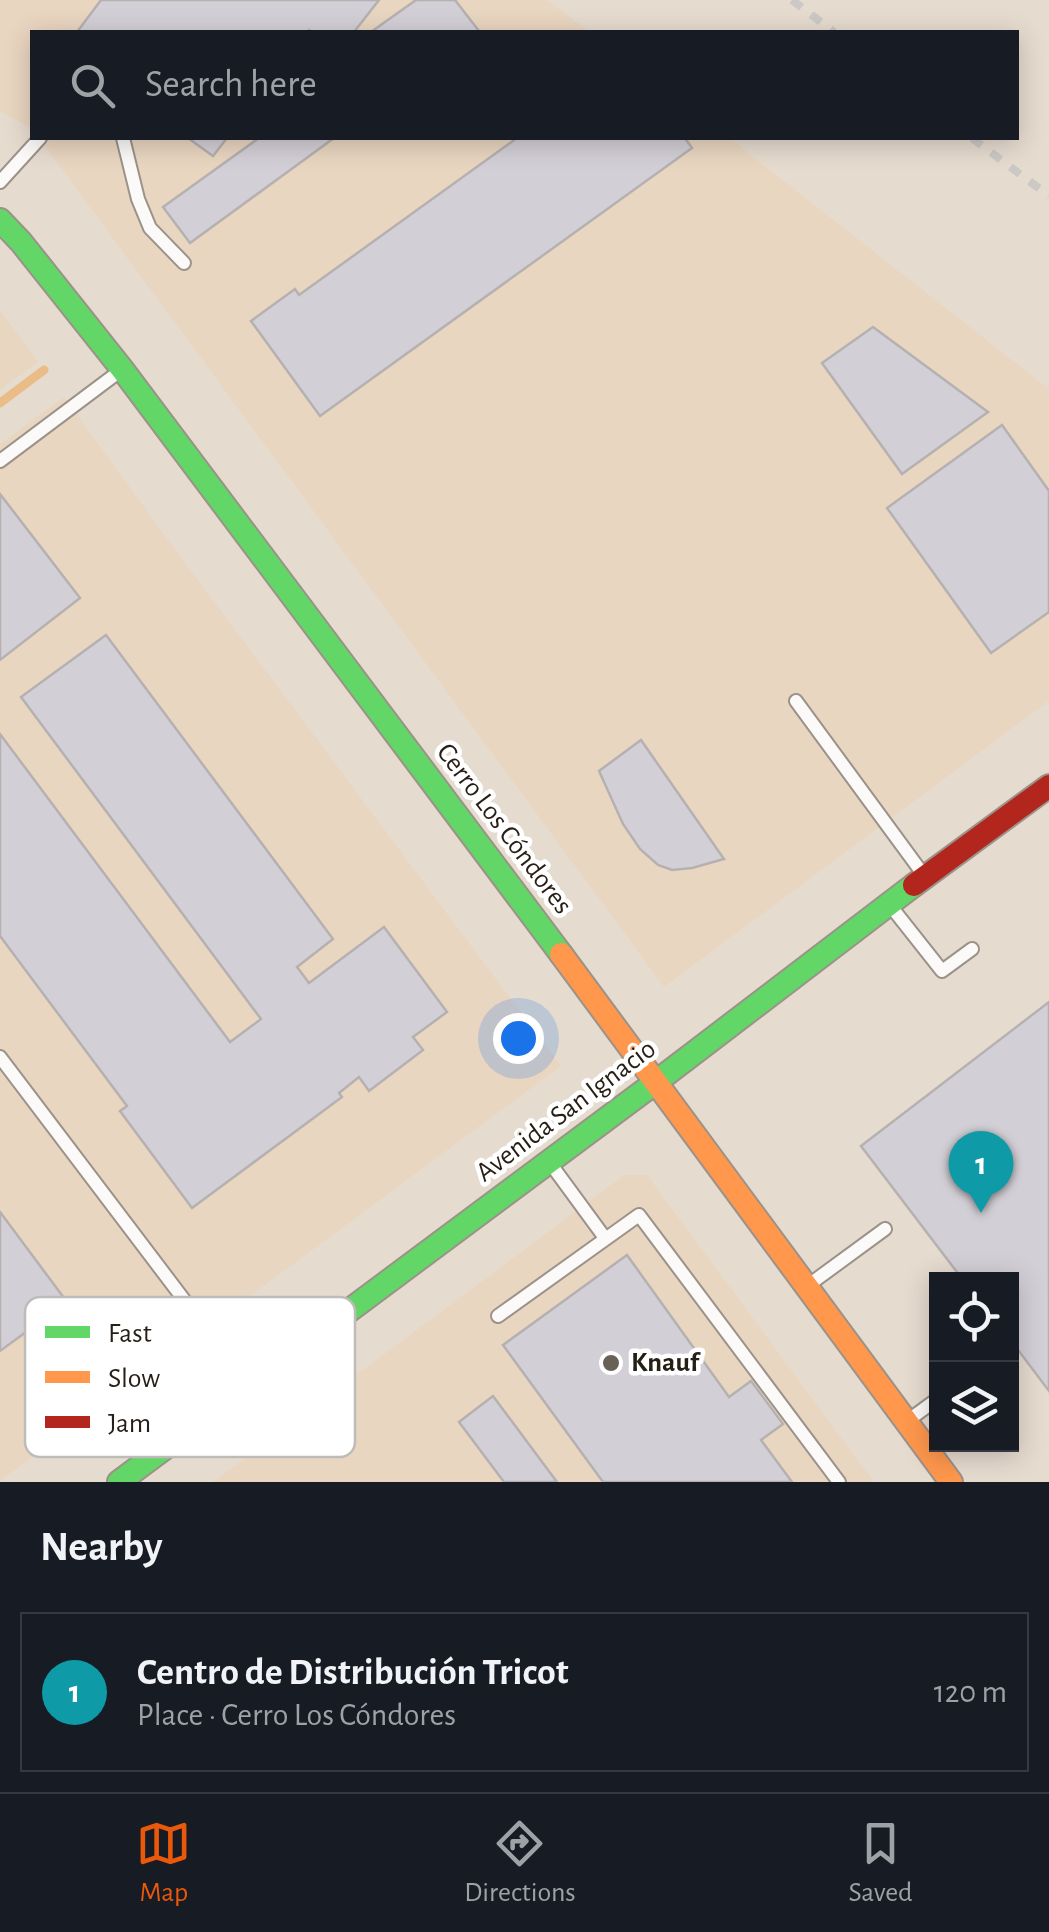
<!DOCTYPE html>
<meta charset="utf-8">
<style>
:root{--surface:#171b24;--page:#242831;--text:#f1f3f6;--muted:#9ea1a6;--line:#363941;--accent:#ea580c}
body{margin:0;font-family:"Alegreya Sans",sans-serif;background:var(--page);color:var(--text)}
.controls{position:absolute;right:30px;bottom:30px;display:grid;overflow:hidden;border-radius:0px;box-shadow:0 5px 25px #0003}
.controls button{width:90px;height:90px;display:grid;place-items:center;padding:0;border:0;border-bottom:2px solid var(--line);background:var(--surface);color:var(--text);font:50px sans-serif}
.you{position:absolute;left:518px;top:1038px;width:35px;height:35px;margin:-25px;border:8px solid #fff;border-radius:50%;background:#1a73e8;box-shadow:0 0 0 15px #1a73e833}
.badge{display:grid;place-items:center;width:65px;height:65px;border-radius:50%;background:var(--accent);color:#fff;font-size:32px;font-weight:700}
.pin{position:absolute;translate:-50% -82px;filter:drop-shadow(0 2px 5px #0008)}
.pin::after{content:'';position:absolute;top:52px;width:35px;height:30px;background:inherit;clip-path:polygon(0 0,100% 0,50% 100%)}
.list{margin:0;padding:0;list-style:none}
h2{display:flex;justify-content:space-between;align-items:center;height:130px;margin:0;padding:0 40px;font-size:42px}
h2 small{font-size:32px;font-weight:400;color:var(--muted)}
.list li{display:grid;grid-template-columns:65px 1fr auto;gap:30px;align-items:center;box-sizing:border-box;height:160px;margin:0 20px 20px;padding:0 20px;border:2px solid var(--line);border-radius:0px}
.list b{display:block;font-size:38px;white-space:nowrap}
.list p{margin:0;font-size:32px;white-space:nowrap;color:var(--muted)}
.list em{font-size:32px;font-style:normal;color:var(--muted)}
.icon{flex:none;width:55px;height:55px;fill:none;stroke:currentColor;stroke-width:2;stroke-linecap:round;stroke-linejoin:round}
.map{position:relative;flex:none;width:1049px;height:1482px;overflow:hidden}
.search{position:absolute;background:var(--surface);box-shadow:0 5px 25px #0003;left:30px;right:30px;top:30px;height:110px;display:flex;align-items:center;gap:25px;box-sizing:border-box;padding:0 35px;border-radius:0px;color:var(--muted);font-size:38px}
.sheet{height:310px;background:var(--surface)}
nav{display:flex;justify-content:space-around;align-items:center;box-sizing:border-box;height:140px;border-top:2px solid var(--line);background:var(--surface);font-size:28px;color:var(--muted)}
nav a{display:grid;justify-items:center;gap:5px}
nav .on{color:var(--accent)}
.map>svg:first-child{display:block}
.built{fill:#e9d6c1}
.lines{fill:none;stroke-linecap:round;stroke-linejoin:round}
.stream{stroke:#eabd88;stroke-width:9}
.building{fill:#d3cfd6;stroke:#b6b1b1;stroke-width:2.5}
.lane-casing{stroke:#9b9289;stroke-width:16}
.fast-casing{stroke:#9b9289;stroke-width:26}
.slow-casing{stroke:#9b9289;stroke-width:26}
.jam-casing{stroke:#9b9289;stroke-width:26}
.lane{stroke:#fbfaf8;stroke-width:12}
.fast{stroke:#63d668;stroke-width:22}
.slow{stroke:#ff974d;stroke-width:22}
.jam{stroke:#b3261e;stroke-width:22}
.rail{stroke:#cbc8c5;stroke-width:8;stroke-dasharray:12 12;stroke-linecap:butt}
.poi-dot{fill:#696157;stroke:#fff;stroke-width:4}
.labels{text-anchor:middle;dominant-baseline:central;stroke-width:9;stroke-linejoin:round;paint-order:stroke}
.street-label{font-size:28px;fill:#261f16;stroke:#fff}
.poi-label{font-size:28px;font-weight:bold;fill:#261f16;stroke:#fff;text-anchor:start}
.key{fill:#fff;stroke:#bebcb9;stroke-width:2.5}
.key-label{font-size:28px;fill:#261f16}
</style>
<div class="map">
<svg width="1049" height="1482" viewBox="0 0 1049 1482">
<rect width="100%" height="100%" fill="#e6dbcf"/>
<g class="built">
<path d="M0,0H547L590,32H32V129L0,111Z"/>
<path d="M39,138H729L1049,389V701L664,987Z"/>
<path d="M0,310L38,362L0,390Z"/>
<path d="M64,397L185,563L561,1066L0,1481V444Z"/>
<path d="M624,1175H647L874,1482H213Z"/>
</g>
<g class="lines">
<path class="stream" d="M0,403L44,370"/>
</g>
<g class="building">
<path d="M101,0H379L354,32H312L309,30L307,32H77Z"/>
<path d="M416,0H455L479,31L371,32Z"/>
<path d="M188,138H227L213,156Z"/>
<path d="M259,138H334L190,243L163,207Z"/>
<path d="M517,138H685L692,148L320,416L251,321L295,289L299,295Z"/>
<path d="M873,327L988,412L902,474L822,363Z"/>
<path d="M1002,425L1049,491V612L991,653L887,508Z"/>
<path d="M0,494L80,598L0,660Z"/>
<path d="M106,635L333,939L297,967L309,983L384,927L447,1012L413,1037L423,1050L369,1091L359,1077L339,1093L342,1097L192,1208L120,1111L127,1106L0,936V734L230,1042L261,1019L21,697Z"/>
<path d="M641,740L724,859L692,868L672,870L658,865L640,849L623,824L599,771Z"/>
<path d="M1049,1002V1391L1012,1342V1280H963L861,1146Z"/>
<path d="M0,1212L67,1302L0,1351Z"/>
<path d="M627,1255L729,1397L751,1381L783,1424L761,1440L792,1482H603L503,1345Z"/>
<path d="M493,1396L557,1482H504L459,1422Z"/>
</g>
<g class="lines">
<g class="lane-casing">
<g id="lane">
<path d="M123,138L138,199L150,228L184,263"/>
<path d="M0,182L40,138"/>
<path d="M0,461L120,371"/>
<path d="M796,701L923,874"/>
<path d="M889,904L942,971L972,949"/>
<path d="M0,1057L247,1383"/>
<path d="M550,1163L605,1238"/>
<path d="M810,1284L885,1229"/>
<path d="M498,1316L639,1215L839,1482"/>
<path d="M910,1419L936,1400"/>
</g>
</g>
<g class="fast-casing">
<g id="fast">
<path d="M0,220L21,242L122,369L561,954"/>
<path d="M119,1482L656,1082L914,885"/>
</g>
</g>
<g class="slow-casing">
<path id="slow" d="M561,954L951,1482"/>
</g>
<g class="jam-casing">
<path id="jam" d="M914,885L1049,786"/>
</g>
<use href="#lane" class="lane"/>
<use href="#fast" class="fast"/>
<use href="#slow" class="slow"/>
<use href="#jam" class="jam"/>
<g class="rail">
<path d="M792,0L834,32"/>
<path d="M972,138L1049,196"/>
</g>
</g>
<circle class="poi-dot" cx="611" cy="1363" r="10"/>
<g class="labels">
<g class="street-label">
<text transform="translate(504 829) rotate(53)">Cerro Los Cóndores</text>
<text transform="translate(566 1111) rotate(-37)">Avenida San Ignacio</text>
</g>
<g class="poi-label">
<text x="631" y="1363">Knauf</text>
</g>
</g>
<rect x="25" y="1297" width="330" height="160" rx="15" class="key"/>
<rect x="45" y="1326" width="45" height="12" fill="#63d668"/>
<rect x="45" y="1371" width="45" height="12" fill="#ff974d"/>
<rect x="45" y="1416" width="45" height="12" fill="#b3261e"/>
<g class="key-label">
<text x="108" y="1342">Fast</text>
<text x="108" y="1387">Slow</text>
<text x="108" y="1432">Jam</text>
</g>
</svg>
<div class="controls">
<button><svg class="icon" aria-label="locate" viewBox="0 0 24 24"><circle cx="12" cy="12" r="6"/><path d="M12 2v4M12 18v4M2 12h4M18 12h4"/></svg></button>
<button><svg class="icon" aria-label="layers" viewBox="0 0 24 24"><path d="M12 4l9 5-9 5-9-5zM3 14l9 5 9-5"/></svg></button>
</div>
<div class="you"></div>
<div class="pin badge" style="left:981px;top:1213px;background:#0f9aa8">1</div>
<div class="search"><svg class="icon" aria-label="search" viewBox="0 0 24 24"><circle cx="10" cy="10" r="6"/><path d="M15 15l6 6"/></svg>Search here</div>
</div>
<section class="sheet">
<h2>Nearby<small></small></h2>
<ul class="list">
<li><span class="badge" style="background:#0f9aa8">1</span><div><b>Centro de Distribución Tricot</b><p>Place · Cerro Los Cóndores</p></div><em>120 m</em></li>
</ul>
</section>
<nav>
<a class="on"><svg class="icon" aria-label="map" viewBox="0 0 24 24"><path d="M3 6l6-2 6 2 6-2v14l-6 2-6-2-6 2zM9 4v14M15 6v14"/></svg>Map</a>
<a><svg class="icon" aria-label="directions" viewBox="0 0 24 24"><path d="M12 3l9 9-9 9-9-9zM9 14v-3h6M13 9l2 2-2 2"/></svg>Directions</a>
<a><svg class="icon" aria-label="saved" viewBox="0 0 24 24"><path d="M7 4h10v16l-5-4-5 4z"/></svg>Saved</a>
</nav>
